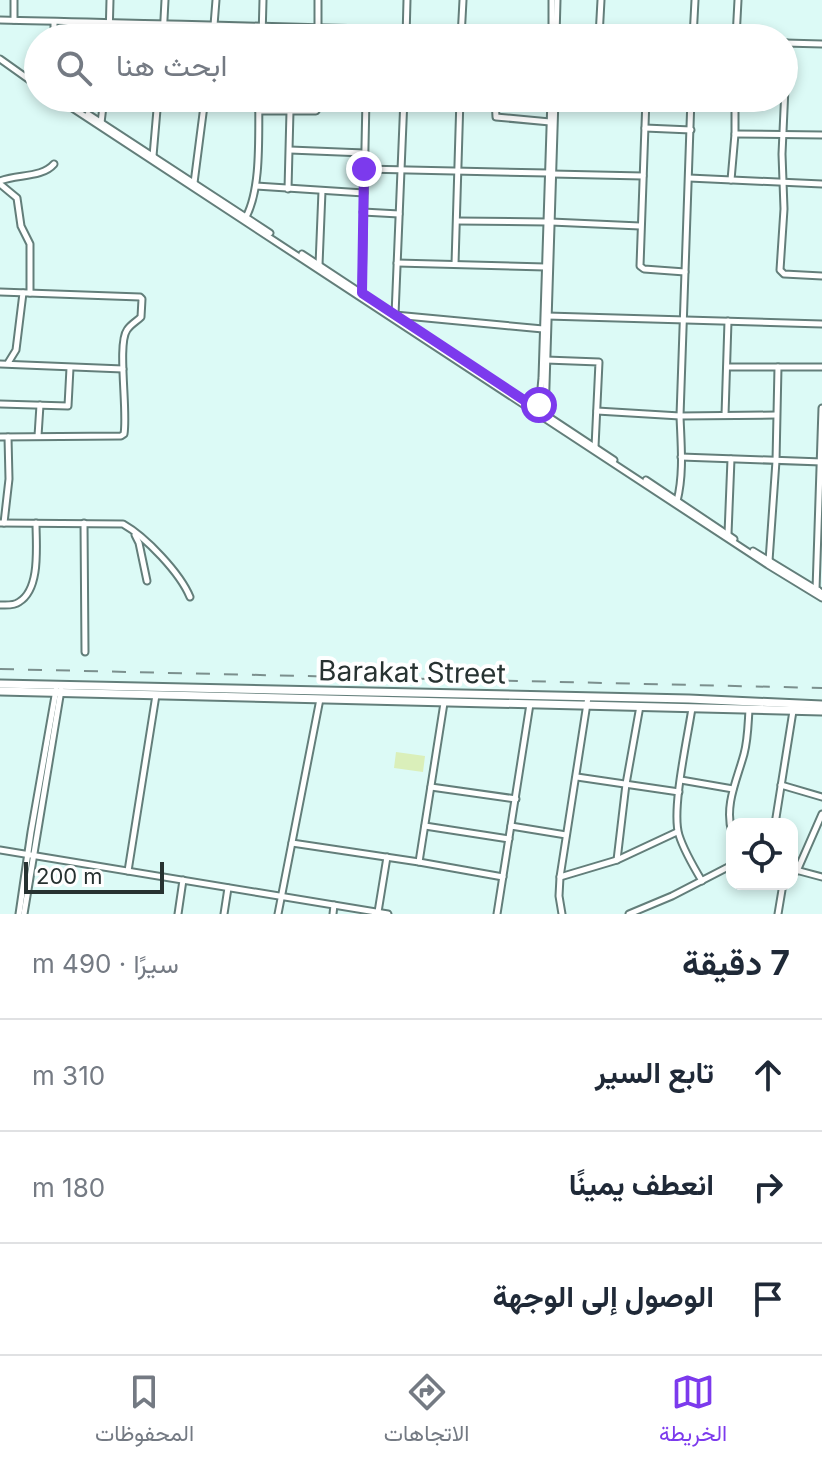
<!DOCTYPE html>
<html lang="ar">
<meta charset="utf-8">
<style>
:root{--surface:#fff;--page:#f6f6f7;--text:#1f2937;--muted:#747a83;--line:#e0e1e3;--accent:#7c3aed}
body{margin:0;font-family:Inter,Vazirmatn,sans-serif;background:var(--page);color:var(--text);direction:rtl}
.controls{position:absolute;right:24px;bottom:24px;display:grid;overflow:hidden;border-radius:16px;box-shadow:0 4px 12px #0003}
.controls button{width:72px;height:72px;display:grid;place-items:center;padding:0;border:0;border-bottom:2px solid var(--line);background:var(--surface);color:var(--text);font:40px sans-serif}
.scale{position:absolute;left:24px;bottom:20px;width:140px;box-sizing:border-box;padding-left:8px;border:4px solid #273231;border-top:0;font-size:22px;line-height:28px;white-space:nowrap;color:#273231;-webkit-text-stroke:6px #fff;paint-order:stroke}
.stop{position:absolute;width:24px;height:24px;margin:-18px;border:6px solid #7c3aed;border-radius:50%;background:#fff}
.stop.end{background:#7c3aed;border-color:#fff;box-shadow:0 2px 8px #0008}
.list{margin:0;padding:0;list-style:none}
h2{display:flex;justify-content:space-between;align-items:center;height:104px;margin:0;padding:0 32px;font-size:34px}
h2 small{font-size:26px;font-weight:400;color:var(--muted)}
.list li{display:grid;grid-template-columns:52px 1fr auto;gap:24px;align-items:center;box-sizing:border-box;height:112px;padding:0 32px;border-top:2px solid var(--line)}
.list b{display:block;font-size:30px;white-space:nowrap}
.list em{font-size:26px;font-style:normal;color:var(--muted)}
.icon{flex:none;width:44px;height:44px;fill:none;stroke:currentColor;stroke-width:2;stroke-linecap:round;stroke-linejoin:round}
.map{position:relative;flex:none;width:822px;height:914px;overflow:hidden;direction:ltr}
.search{position:absolute;background:var(--surface);box-shadow:0 4px 12px #0003;left:24px;right:24px;top:24px;height:88px;display:flex;align-items:center;gap:20px;box-sizing:border-box;padding:0 28px;border-radius:44px;color:var(--muted);font-size:30px}
.sheet{height:440px;background:var(--surface)}
nav{display:flex;justify-content:space-around;align-items:center;box-sizing:border-box;height:112px;border-top:2px solid var(--line);background:var(--surface);font-size:22px;color:var(--muted)}
nav a{display:grid;justify-items:center;gap:4px}
nav .on{color:var(--accent)}
.map>svg:first-child{display:block}
.pitch{fill:#daefba}
.lines{fill:none;stroke-linecap:round;stroke-linejoin:round}
.minor-casing{stroke:#637e7a;stroke-width:9}
.major-casing{stroke:#637e7a;stroke-width:11}
.minor{stroke:#fff;stroke-width:5}
.major{stroke:#fff;stroke-width:7}
.rail{stroke:#7b8f8d;stroke-width:2;stroke-dasharray:14 14;stroke-linecap:butt}
.route{stroke:#7c3aed;stroke-width:10}
.labels{text-anchor:middle;dominant-baseline:central;stroke-width:8;stroke-linejoin:round;paint-order:stroke}
.street-label{font-size:28px;fill:#273231;stroke:#fff}
</style>
<div class="map">
<svg width="822" height="914" viewBox="0 0 822 914">
<rect width="100%" height="100%" fill="#dcfaf6"/>
<path class="pitch" d="M396,752L425,756L423,772L394,768Z"/>
<g class="lines">
<g class="minor-casing">
<g id="minor">
<path d="M318,0V38"/>
<path d="M0,20C208,25 416,29 624,38"/>
<path d="M14,20V0"/>
<path d="M556,37L557,0"/>
<path d="M599,37L601,0"/>
<path d="M54,38V22"/>
<path d="M109,38L110,0"/>
<path d="M163,38L165,0"/>
<path d="M213,38L216,0"/>
<path d="M262,38L263,0"/>
<path d="M406,38L407,0"/>
<path d="M461,38L463,0"/>
<path d="M552,38V0"/>
<path d="M693,38L695,0"/>
<path d="M736,38L738,0"/>
<path d="M785,43L822,44"/>
<path d="M787,43L782,154L784,209L780,270L784,274L822,276"/>
<path d="M0,59L38,86"/>
<path d="M57,98L768,565L822,598"/>
<path d="M404,98L395,315L543,329"/>
<path d="M495,98L496,117L550,122"/>
<path d="M646,98L640,266L644,269L685,272"/>
<path d="M259,111H316L319,105V98"/>
<path d="M88,114L270,233"/>
<path d="M101,123L104,98"/>
<path d="M645,128L691,130"/>
<path d="M735,134L822,135"/>
<path d="M290,150L364,153"/>
<path d="M153,156L158,98"/>
<path d="M364,169L548,173"/>
<path d="M552,174L643,176"/>
<path d="M689,178L822,184"/>
<path d="M731,180L735,134V98"/>
<path d="M0,181C17,174 42,178 54,164"/>
<path d="M194,183L205,98"/>
<path d="M0,184L17,198L21,226L30,244V293"/>
<path d="M256,186L364,193"/>
<path d="M288,189L290,111"/>
<path d="M363,212L399,214"/>
<path d="M246,217C262,187 258,132 259,98"/>
<path d="M457,221L547,222"/>
<path d="M551,222L640,226"/>
<path d="M302,254L614,460"/>
<path d="M397,263L545,267"/>
<path d="M455,264L460,98"/>
<path d="M319,265L322,191"/>
<path d="M0,292L140,297L142,299L141,317C137,321 130,325 127,330C117,344 128,411 124,434L121,436L0,437"/>
<path d="M362,292L366,98"/>
<path d="M547,316L822,324"/>
<path d="M546,360L599,362L595,447"/>
<path d="M8,363L16,350L23,293"/>
<path d="M0,364L123,369"/>
<path d="M727,367H822"/>
<path d="M0,404L68,406L70,368"/>
<path d="M539,409L542,378L551,98"/>
<path d="M597,411L680,416L776,415"/>
<path d="M725,415L728,321"/>
<path d="M545,417L555,98"/>
<path d="M38,436L40,405"/>
<path d="M681,457L822,462"/>
<path d="M646,480L734,539"/>
<path d="M677,501C684,474 681,444 680,416L691,98"/>
<path d="M0,523L123,524C146,537 180,573 190,597"/>
<path d="M4,523L9,479L8,437"/>
<path d="M84,523L85,652"/>
<path d="M728,534L731,459"/>
<path d="M135,535L139,543L147,581"/>
<path d="M753,551L822,593"/>
<path d="M769,561L776,461L778,367"/>
<path d="M818,590H816L822,408"/>
<path d="M0,605C6,605 14,606 19,602C41,589 36,545 36,523"/>
<path d="M692,708C688,736 671,810 679,835C684,851 693,866 702,881"/>
<path d="M577,777L679,792"/>
<path d="M681,780L733,789"/>
<path d="M781,785L822,797"/>
<path d="M431,787L516,799"/>
<path d="M775,824L793,711"/>
<path d="M425,826L509,839"/>
<path d="M511,826L566,835"/>
<path d="M732,833C724,805 737,780 744,754C748,739 748,724 749,710"/>
<path d="M292,843L419,862L503,877"/>
<path d="M0,850L388,914"/>
<path d="M617,860L626,784L640,706"/>
<path d="M419,862L444,703"/>
<path d="M792,869L822,877"/>
<path d="M128,871L156,695"/>
<path d="M797,871L822,814"/>
<path d="M560,877L617,860L677,832"/>
<path d="M378,912L387,857"/>
<path d="M19,914L31,832L56,690"/>
<path d="M24,914L61,690"/>
<path d="M178,914L183,880"/>
<path d="M224,914L228,888"/>
<path d="M278,914L320,699"/>
<path d="M333,914L334,905"/>
<path d="M497,914L530,704"/>
<path d="M562,914L559,896L560,877L588,697"/>
<path d="M629,914L672,896L732,865"/>
<path d="M778,914L783,884"/>
</g>
</g>
<g class="major-casing">
<g id="major">
<path d="M0,684L689,699L822,705"/>
<path d="M0,691L822,711"/>
</g>
</g>
<use href="#minor" class="minor"/>
<use href="#major" class="major"/>
<path class="rail" d="M0,669L822,688"/>
</g>
<g class="lines">
<path class="route" d="M364,169L362,293L539,410V405"/>
</g>
<g class="labels">
<g class="street-label">
<text transform="translate(412 672) rotate(1)">Barakat Street</text>
</g>
</g>
</svg>
<div class="controls">
<button><svg class="icon" aria-label="locate" viewBox="0 0 24 24"><circle cx="12" cy="12" r="6"/><path d="M12 2v4M12 18v4M2 12h4M18 12h4"/></svg></button>
</div>
<div class="scale">200 m</div>
<div class="stop" style="left:539px;top:405px"></div>
<div class="stop end" style="left:364px;top:169px"></div>
<div class="search"><svg class="icon" aria-label="search" viewBox="0 0 24 24"><circle cx="10" cy="10" r="6"/><path d="M15 15l6 6"/></svg>ابحث هنا</div>
</div>
<section class="sheet">
<h2>7 دقيقة<small>سيرًا · 490 m</small></h2>
<ul class="list">
<li><svg class="icon" aria-label="ahead" viewBox="0 0 24 24"><path d="M12 20V5M6 11l6-6 6 6"/></svg><div><b>تابع السير</b></div><em>310 m</em></li>
<li><svg class="icon" aria-label="right" viewBox="0 0 24 24"><path d="M7 20v-9h11M14 6l5 5-5 5"/></svg><div><b>انعطف يمينًا</b></div><em>180 m</em></li>
<li><svg class="icon" aria-label="arrive" viewBox="0 0 24 24"><path d="M6 21V4h12l-3 4 3 4H6"/></svg><div><b>الوصول إلى الوجهة</b></div></li>
</ul>
</section>
<nav>
<a class="on"><svg class="icon" aria-label="map" viewBox="0 0 24 24"><path d="M3 6l6-2 6 2 6-2v14l-6 2-6-2-6 2zM9 4v14M15 6v14"/></svg>الخريطة</a>
<a><svg class="icon" aria-label="directions" viewBox="0 0 24 24"><path d="M12 3l9 9-9 9-9-9zM9 14v-3h6M13 9l2 2-2 2"/></svg>الاتجاهات</a>
<a><svg class="icon" aria-label="saved" viewBox="0 0 24 24"><path d="M7 4h10v16l-5-4-5 4z"/></svg>المحفوظات</a>
</nav>
